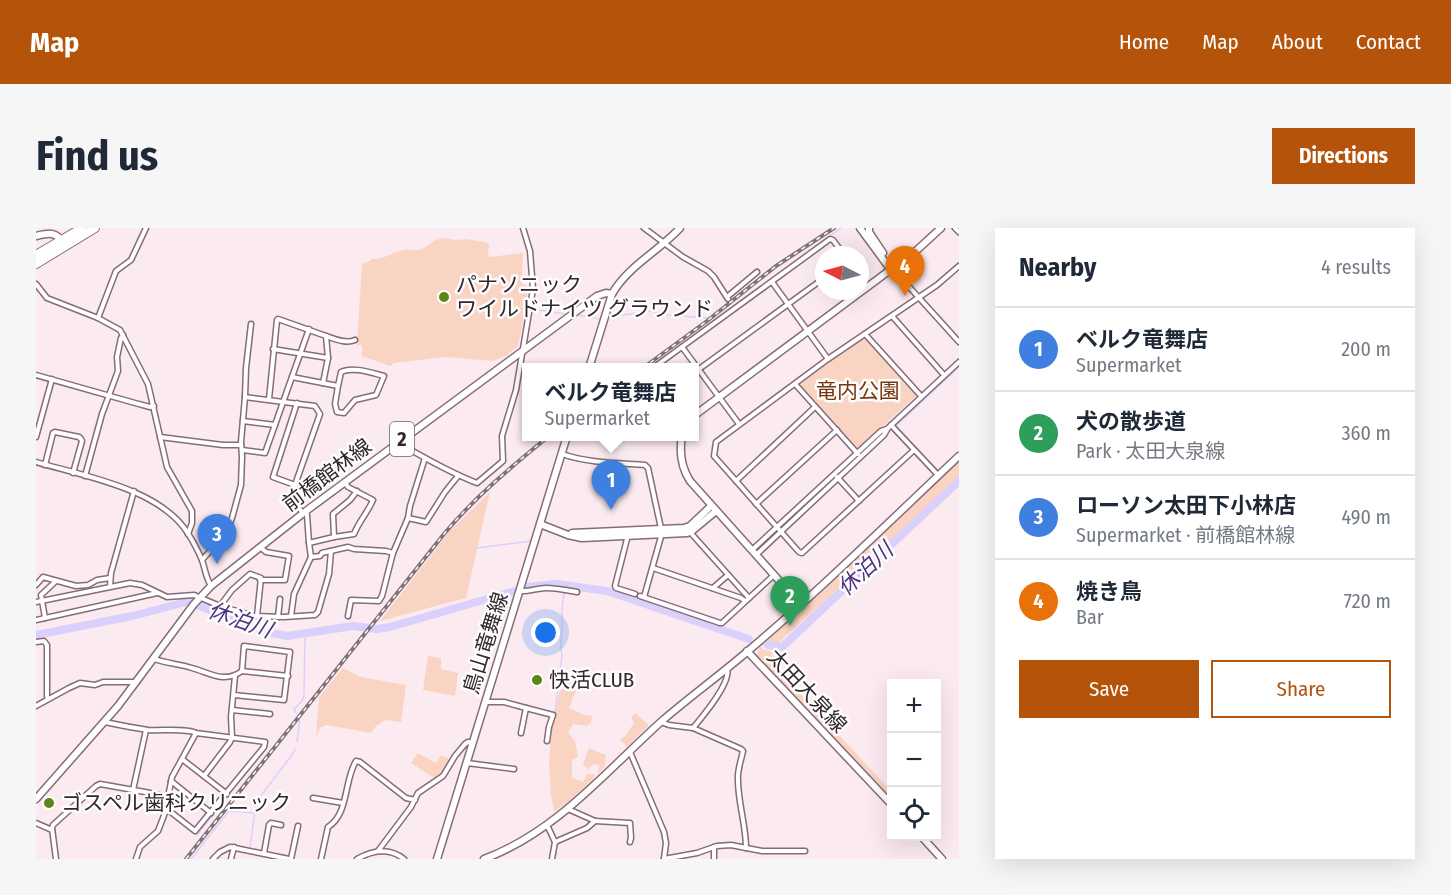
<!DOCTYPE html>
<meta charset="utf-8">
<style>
:root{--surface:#fff;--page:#f6f6f7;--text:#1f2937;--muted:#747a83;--line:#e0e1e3;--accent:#b45309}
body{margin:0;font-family:"Fira Sans Condensed","Noto Sans JP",sans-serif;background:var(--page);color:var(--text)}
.controls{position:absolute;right:18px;bottom:18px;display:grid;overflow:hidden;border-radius:0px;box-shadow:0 6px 24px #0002}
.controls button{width:54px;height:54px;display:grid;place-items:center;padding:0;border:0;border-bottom:2px solid var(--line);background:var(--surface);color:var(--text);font:30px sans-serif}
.compass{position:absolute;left:779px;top:18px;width:54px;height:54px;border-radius:50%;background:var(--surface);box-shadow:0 6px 24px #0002;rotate:276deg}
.you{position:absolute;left:510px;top:405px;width:21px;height:21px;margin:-15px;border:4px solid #fff;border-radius:50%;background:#1a73e8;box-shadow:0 0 0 9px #1a73e833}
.badge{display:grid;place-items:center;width:39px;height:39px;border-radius:50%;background:var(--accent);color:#fff;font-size:20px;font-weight:700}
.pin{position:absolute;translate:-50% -50px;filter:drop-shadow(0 2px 3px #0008)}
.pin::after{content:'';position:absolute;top:32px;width:21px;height:18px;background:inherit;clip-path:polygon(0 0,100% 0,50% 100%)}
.popup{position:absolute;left:486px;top:135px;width:177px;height:78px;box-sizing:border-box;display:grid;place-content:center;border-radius:0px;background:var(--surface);filter:drop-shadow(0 2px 4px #0005);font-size:20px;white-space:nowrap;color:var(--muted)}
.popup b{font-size:22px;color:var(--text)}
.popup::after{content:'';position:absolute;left:50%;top:100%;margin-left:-12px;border:12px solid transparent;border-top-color:var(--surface)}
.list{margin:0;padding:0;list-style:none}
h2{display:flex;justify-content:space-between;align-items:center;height:78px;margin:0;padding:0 24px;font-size:26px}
h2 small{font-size:20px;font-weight:400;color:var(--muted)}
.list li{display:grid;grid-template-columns:39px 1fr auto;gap:18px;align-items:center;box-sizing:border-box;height:84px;padding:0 24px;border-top:2px solid var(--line)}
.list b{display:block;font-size:22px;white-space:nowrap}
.list p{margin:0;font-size:20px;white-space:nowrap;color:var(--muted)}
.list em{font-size:20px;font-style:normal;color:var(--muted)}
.actions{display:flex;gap:12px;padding:18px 24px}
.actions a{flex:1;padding:14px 0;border:2px solid var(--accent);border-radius:0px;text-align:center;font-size:21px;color:var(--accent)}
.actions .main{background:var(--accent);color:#fff}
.icon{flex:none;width:33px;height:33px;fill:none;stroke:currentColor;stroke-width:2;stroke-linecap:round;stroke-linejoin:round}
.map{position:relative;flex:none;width:923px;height:631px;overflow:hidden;border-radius:0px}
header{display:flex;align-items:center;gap:36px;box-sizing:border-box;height:84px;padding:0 30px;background:var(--accent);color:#fff}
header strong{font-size:28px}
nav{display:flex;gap:33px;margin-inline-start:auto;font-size:21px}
.intro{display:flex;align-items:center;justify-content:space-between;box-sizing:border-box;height:144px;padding:0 36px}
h1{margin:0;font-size:42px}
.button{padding:15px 27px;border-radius:0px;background:var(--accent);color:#fff;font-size:21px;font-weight:700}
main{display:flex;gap:36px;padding:0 36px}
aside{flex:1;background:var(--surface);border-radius:0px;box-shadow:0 6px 24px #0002}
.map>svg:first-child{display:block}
.green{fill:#fad4c2}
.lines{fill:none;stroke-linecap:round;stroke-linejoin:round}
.stream{stroke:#d9d0fb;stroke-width:1.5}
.river{stroke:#d9d0fb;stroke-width:8}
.street-casing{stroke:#856c77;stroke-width:7}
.secondary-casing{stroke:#856c77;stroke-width:9}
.primary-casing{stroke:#856c77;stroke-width:9}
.highway-casing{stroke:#856c77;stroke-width:10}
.street{stroke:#fff;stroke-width:4}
.secondary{stroke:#fff;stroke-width:6}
.primary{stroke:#fff;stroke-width:6}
.highway{stroke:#fff;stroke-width:8}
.rail-casing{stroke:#7f7278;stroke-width:4}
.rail{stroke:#fdfdfd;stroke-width:1.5;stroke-dasharray:4.5;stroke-linecap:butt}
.poi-dot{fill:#5c8714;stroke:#fdfdfd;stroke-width:2}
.labels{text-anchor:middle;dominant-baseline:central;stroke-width:5;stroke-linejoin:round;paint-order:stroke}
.shield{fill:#fdfdfd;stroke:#6e666a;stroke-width:1.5}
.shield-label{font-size:20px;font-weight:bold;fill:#31262b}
.poi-label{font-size:21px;fill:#31262b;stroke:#fdfdfd;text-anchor:start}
.park-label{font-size:21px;fill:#773510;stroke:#fdfdfd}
.street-label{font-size:21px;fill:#31262b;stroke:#fdfdfd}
.water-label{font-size:22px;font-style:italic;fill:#4e3283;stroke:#fdfdfd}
</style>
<header>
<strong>Map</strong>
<nav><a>Home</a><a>Map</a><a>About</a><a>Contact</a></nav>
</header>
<div class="intro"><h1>Find us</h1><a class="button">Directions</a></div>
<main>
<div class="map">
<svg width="923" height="631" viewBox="0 0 923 631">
<rect width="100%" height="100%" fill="#fceaf1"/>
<g class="green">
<path d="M410,10L419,12L431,11L452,15L453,17L452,27L454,29L487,25L486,56L492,58L490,80L482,118L470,128L457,133L409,129L358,135L354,138L326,128V117H321L326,36L334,33L335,31C347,32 357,24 368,22C373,21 378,23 383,22C395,18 394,11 410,10Z"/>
<path d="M826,111H830L881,167L822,221L820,220L763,158V155Z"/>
<path d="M923,234V249L858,311L741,416L730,415L725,419L727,421L736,424L735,434L855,563V572L720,427L724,419Z"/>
<path d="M454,264L430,370L344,393L414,303Z"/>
<path d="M392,428L405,430V441L422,445L419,468L387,462Z"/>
<path d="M307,440L325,449L370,457L365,494L349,492L340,498L335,505L290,497L284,500L280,509L283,469Z"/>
<path d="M537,452L543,455L533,480L548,487L556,488L555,495L551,498L537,496L532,505L539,513L542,529L536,532V550L547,554L551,546H559L557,551L533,573L518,584L515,566L513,539L515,504L519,489L523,464Z"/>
<path d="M599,485L613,497L591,519L584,512L589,508L598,495L595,490Z"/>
<path d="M553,520L570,527L569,538L563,545H562L563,537L557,536L556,539L554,538L553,543L547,536Z"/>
<path d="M382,525L400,535L405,527L414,531L407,544L398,550L375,535Z"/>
</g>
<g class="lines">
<g class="stream">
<path d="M915,0L923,8"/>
<path d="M497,81L529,86"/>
<path d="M542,87L563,91"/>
<path d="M573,89L615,83L632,87L671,90"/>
<path d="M676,93L677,94L805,0"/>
<path d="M861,197L923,139"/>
<path d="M829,222L846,205"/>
<path d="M805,244L820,230"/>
<path d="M746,299L796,252"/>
<path d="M726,317L740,304"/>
<path d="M441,320L495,313"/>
<path d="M519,484L526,427C523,417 526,408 526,398C526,386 525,375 529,363"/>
<path d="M260,485L258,481L266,473L268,467L269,404"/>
<path d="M261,514L264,489"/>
<path d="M161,607L183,579L185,580"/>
<path d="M214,620L220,574L256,527L259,521"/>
<path d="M155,631L193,583L218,585"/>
</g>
<g class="river">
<path d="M491,359L520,356L571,363L713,411"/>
<path d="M0,407L96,388L150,374H154L219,400L230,404L251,408L317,398L341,401L354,399L479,363"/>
<path d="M732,417L746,419L923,253"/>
</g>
<g class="street-casing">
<g id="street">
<path d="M608,0L647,29L672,43L678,49L692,71"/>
<path d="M919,0L923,4"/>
<path d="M857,41L923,114"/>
<path d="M736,54L792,131"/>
<path d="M0,56L11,70L62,90L84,102L112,156L131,239L156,283V295L152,306"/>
<path d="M691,69L721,44"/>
<path d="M856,88L908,147"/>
<path d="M62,90L80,43L95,32L110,0"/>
<path d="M829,106L885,168"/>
<path d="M290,108C299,111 310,116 319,112"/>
<path d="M646,119L703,196"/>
<path d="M237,121L292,130"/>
<path d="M617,140L794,11L797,12L808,27"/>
<path d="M659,144L788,50"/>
<path d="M0,147L99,175L114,179L118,178"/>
<path d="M256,149L302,158L299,176L301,184L308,185L319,172L340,167L348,148C336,145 316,138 305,144L302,158"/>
<path d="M759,156L822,226"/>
<path d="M209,169L279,178L284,186L259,257L237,249L261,175"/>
<path d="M233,171L241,92L242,91L290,108L292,130L287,155"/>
<path d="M207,193L239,197"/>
<path d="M855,197L902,247"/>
<path d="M0,209L16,151"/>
<path d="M124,209L187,217H205"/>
<path d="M364,213L368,218C392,232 415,245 441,255L467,233L466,208L480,162L497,61L494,23L487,0"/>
<path d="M206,222L229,225L273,101"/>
<path d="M878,222L766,325L763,324L678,228L680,214L792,131L901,57L923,38"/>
<path d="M526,226C552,235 582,235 609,237L612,240L626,305L608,369"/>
<path d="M0,234C48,248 126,261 153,307C158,315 162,323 166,332C169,341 170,350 175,358"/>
<path d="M9,237L17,205L19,204L43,209L45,211L46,213L37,245"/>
<path d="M49,248L66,186L82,143L81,129L85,110L87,107"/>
<path d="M801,249L823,273"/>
<path d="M700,253L779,179"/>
<path d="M259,257L258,275L267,285"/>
<path d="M720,276L801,202"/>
<path d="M372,290L390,294L409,264L422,248"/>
<path d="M653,303L713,370"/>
<path d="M592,307L579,358L580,360L599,366"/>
<path d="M298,309L297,286L314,272L321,263"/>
<path d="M273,315L298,309L318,306C323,293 332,284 337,272L312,259L309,255"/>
<path d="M716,322L845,203L851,201"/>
<path d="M720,327L848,207L852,200L923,134"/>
<path d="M275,329L284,328L286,325L312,319L318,321L350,323L357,325"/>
<path d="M166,332L184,312L192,300L196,290L205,257L206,229L205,214L209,169L210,140L215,96"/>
<path d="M617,340L705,370L709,373"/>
<path d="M224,352H249L253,328L230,324L224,319"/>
<path d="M0,357L7,349L40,358L52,357L61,352L74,350"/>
<path d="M74,358L75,345L98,263"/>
<path d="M677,360L692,347"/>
<path d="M484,363C492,364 501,360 510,360C520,360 530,362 541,364"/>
<path d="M604,368L684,395H686L738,347"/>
<path d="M0,374L94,355L106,357L131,369L158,367L184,378L218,388L248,389L279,387L282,384L293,346L295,323"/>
<path d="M184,378L196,362L214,346L225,350L221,388"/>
<path d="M255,388L258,366L275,329L273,315L271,287L270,283"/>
<path d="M312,388L315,372L343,373L346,368L357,325L372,290L374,278L389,230"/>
<path d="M242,389L244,371"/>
<path d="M9,390L5,367L20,353"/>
<path d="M0,392L121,365"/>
<path d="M0,414L8,413L11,417V468L12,471"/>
<path d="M118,431C130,435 143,436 156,440C174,445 188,456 206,443L208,418L254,424L248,472L198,467"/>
<path d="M206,443L252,448"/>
<path d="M450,474H468L490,480L485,505"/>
<path d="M0,478L33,460L44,455L59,457L67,454H101"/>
<path d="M490,480L517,487L513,499L511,513"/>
<path d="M196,482L234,486"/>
<path d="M69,494C83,497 98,500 112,502C124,503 151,500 160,505L229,514L228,519L159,603L131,581"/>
<path d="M625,494L633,497L657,500L705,521L707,523C705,533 701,543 702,552C702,575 710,597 710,620"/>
<path d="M657,500C667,488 696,454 691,440"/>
<path d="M594,524L628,604L630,615L628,631"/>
<path d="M146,531L191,566"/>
<path d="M431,535L478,541"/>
<path d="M168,548L194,514L196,509L195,489L199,448"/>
<path d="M135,553L175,585"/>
<path d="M97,562L110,502"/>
<path d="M277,570L307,575"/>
<path d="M559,593L594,595L595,610L594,614"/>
<path d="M0,595L16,602"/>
<path d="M511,597L519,614L516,631"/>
<path d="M519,614L551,600L559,593L532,581"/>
<path d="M678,619V631"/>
<path d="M342,623L375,579L382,565L407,548L419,528L429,516L432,514L436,515"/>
<path d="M228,625L233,597L235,595L245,597"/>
<path d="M20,631L16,600L17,597L60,558L64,556L109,564L132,569"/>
<path d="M100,631L104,619L122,603L132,577V569L136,549L160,505"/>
<path d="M177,631L184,624L194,619L253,631"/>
<path d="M195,631L198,619"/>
<path d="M255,631L262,598"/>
<path d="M285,631L292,599C313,586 308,552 320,533L324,534L370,570L379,572"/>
<path d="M321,631C337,622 353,619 368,631"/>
<path d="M628,631L661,625L681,618L695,617L726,623H769"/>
</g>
</g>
<g class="secondary-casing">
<g id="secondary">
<path d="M824,0L852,38L857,41"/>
<path d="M833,0V4L847,25"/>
<path d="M0,8C13,5 20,3 28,16"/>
<path d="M553,140L576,66"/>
<path d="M659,187L881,22L905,0"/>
<path d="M646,208C643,225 645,239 654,253L764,376"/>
<path d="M504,296L532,307L546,310L651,305L656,303L680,283"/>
<path d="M536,305L648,300L654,298L675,278"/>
<path d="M711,423L856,577"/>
<path d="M885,608L906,631"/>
<path d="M401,631L531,208"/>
<path d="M448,631C521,604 571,542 627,492C655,468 684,447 712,423C785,361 853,294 923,228"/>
</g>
</g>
<g class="primary-casing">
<path id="primary" d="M0,571L82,478L158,376L175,358L270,283L561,68L570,65L576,66C592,38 623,23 644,0"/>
</g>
<g class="highway-casing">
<g id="highway">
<path d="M0,27L46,0"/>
<path d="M0,36L59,0"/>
</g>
</g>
<use href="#street" class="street"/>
<use href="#secondary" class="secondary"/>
<use href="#primary" class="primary"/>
<use href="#highway" class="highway"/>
<g class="rail-casing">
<g id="rail">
<path d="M607,140L671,93L740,38L798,0"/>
<path d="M150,631L408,306C439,269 475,239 513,208"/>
</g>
</g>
<use href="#rail" class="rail"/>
</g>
<g class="poi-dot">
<circle cx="408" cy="69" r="6"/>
<circle cx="501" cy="452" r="6"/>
<circle cx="13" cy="575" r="6"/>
</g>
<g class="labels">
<rect class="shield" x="354" y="194" width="24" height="34" rx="4.5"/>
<g class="shield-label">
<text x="366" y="211">2</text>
</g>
<g class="poi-label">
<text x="420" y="57">パナソニック<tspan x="420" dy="24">ワイルドナイツ グラウンド</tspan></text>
<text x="513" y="452">快活CLUB</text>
<text x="25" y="575">ゴスペル歯科クリニック</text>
</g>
<g class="park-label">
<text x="822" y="163">竜内公園</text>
</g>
<g class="street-label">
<text transform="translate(291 247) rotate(-37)">前橋館林線</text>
<text transform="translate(450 415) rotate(-73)">鳥山竜舞線</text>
<text transform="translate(771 463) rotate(47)">太田大泉線</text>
</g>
<g class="water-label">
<text transform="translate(829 341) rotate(-43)">休泊川</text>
<text transform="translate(204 392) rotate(19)">休泊川</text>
</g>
</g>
</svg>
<div class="controls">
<button>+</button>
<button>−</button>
<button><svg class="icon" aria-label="locate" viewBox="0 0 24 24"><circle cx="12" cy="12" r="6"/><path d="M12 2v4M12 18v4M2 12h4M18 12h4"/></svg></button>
</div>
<svg class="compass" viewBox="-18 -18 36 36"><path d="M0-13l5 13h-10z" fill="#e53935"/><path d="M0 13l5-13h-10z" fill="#747a83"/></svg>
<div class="you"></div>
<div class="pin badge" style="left:575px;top:282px;background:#3f7fe0">1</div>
<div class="popup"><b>ベルク竜舞店</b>Supermarket</div>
<div class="pin badge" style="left:754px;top:398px;background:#2e9e5b">2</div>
<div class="pin badge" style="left:181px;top:336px;background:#3f7fe0">3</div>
<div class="pin badge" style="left:869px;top:68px;background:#e8710a">4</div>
</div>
<aside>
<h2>Nearby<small>4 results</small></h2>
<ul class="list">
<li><span class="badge" style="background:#3f7fe0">1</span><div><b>ベルク竜舞店</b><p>Supermarket</p></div><em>200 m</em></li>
<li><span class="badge" style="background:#2e9e5b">2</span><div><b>犬の散歩道</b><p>Park · 太田大泉線</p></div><em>360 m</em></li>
<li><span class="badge" style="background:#3f7fe0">3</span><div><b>ローソン太田下小林店</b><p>Supermarket · 前橋館林線</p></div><em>490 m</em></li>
<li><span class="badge" style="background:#e8710a">4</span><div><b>焼き鳥</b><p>Bar</p></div><em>720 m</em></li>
</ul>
<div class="actions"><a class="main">Save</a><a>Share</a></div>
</aside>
</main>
